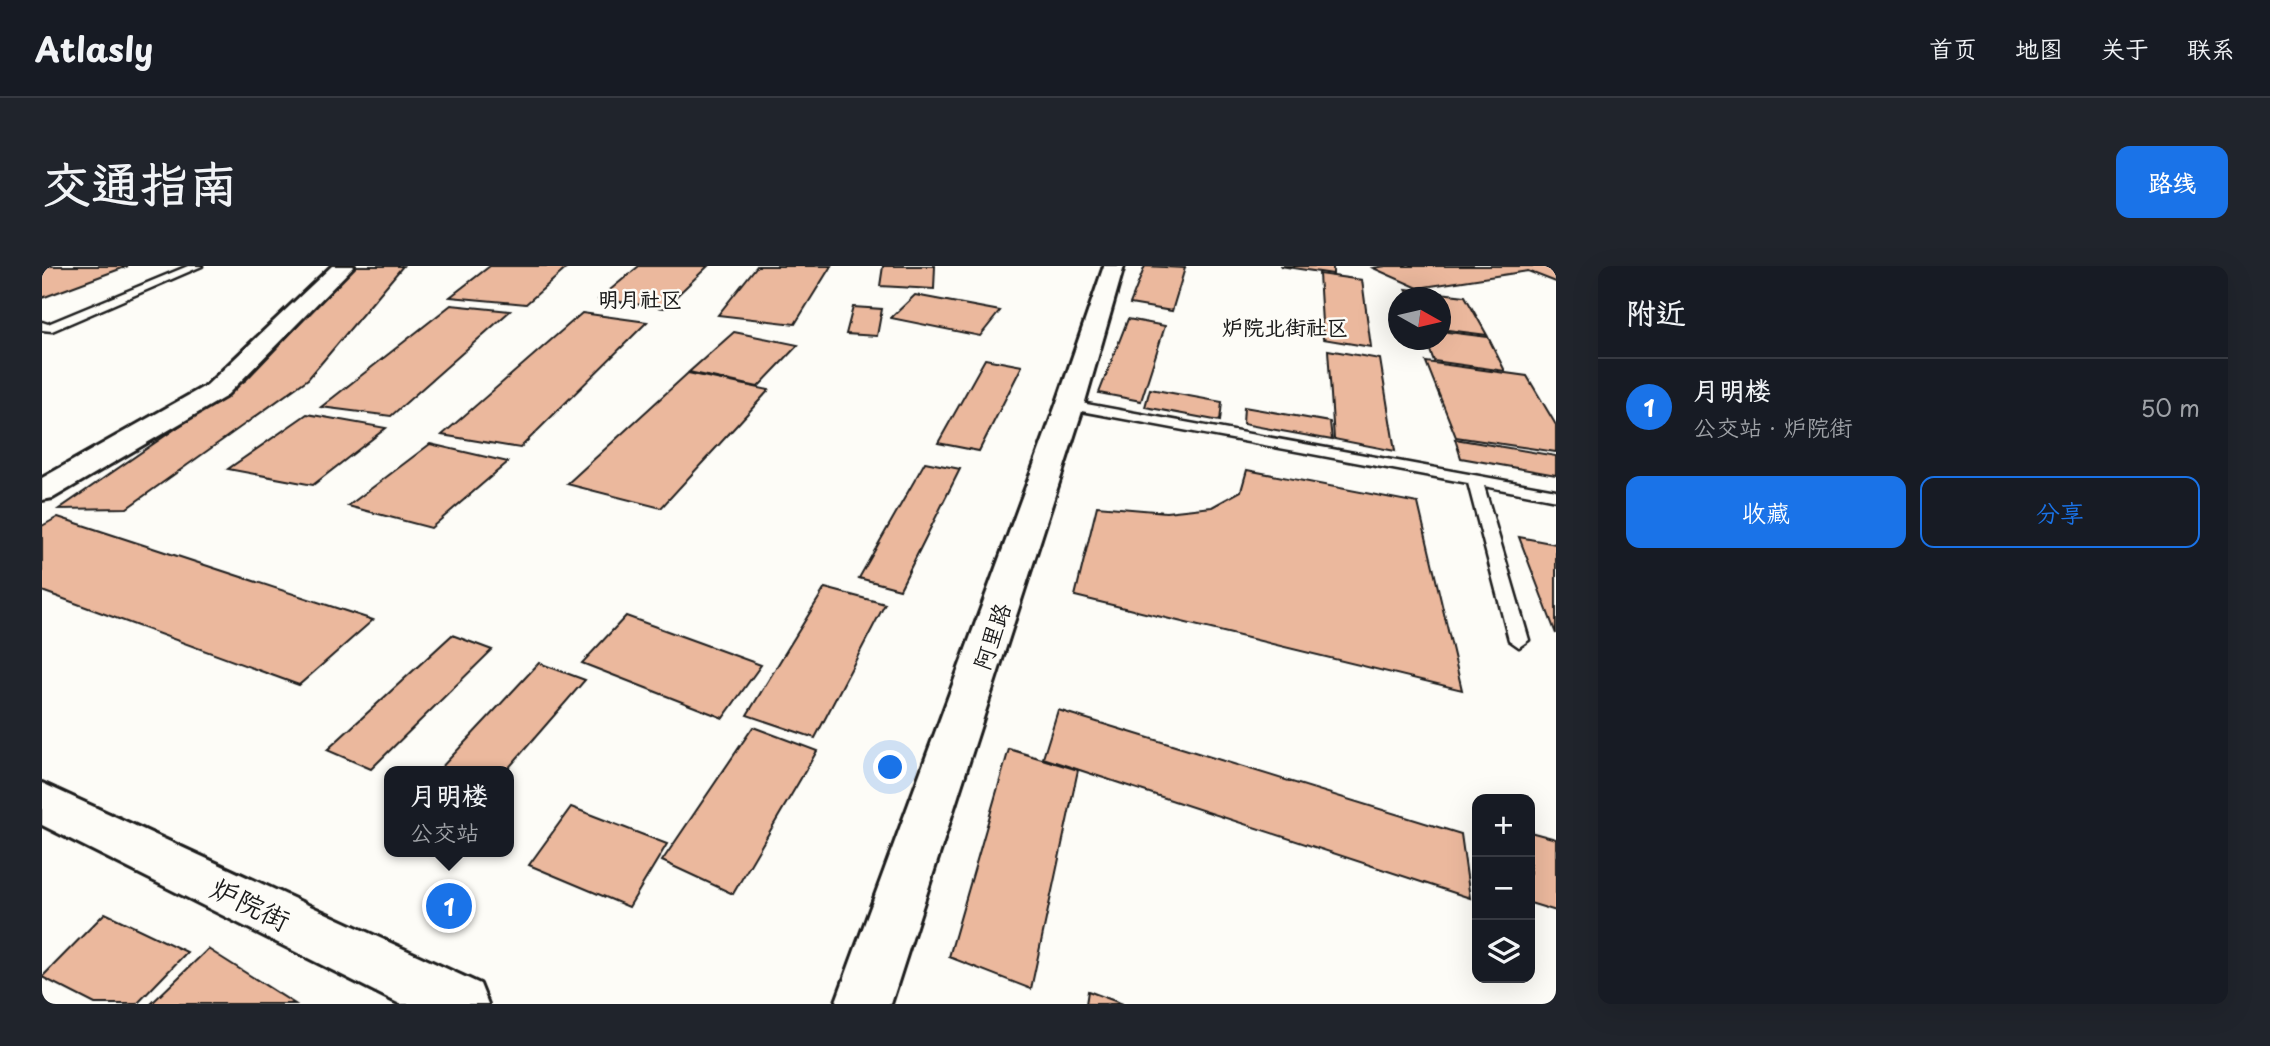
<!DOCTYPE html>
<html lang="zh">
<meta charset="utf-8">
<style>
:root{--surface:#171b24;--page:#20242c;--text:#f1f3f6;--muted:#9ea1a6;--line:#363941;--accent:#1a73e8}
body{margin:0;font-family:"Playpen Sans","LXGW WenKai TC",sans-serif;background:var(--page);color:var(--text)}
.controls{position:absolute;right:21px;bottom:21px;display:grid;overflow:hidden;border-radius:14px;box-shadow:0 7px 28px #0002}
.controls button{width:63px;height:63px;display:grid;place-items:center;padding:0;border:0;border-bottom:2px solid var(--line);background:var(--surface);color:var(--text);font:35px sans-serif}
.compass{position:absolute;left:1346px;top:21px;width:63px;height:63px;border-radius:50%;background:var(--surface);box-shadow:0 7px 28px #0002;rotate:98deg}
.you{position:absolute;left:849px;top:502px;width:24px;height:24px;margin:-18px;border:5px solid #fff;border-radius:50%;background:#1a73e8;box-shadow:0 0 0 10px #1a73e833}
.badge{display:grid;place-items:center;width:46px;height:46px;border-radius:50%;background:var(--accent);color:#fff;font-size:23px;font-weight:700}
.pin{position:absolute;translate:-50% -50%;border:4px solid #fff;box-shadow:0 2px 7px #0006}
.popup{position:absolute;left:342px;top:500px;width:130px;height:91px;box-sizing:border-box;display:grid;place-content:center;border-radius:14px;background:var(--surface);filter:drop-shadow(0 2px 5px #0005);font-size:23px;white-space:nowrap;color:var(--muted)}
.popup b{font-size:26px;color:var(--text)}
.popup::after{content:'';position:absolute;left:50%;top:100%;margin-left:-14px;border:14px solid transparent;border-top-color:var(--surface)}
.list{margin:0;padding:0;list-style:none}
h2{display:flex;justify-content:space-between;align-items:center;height:91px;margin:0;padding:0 28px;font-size:30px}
h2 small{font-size:23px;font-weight:400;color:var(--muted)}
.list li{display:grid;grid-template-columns:46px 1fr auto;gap:21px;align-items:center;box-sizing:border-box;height:98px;padding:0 28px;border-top:2px solid var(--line)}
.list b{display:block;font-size:26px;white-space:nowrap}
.list p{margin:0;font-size:23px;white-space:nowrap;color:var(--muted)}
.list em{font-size:23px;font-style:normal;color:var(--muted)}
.actions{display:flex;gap:14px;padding:21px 28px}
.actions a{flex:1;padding:16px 0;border:2px solid var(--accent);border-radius:14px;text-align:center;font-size:24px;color:var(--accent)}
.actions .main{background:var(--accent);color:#fff}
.icon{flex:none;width:38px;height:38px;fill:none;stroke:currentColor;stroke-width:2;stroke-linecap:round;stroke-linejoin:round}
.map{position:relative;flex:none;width:1514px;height:738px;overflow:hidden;border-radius:14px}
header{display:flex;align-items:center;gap:42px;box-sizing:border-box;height:98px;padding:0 35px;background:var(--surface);border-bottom:2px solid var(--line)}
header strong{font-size:33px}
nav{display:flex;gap:38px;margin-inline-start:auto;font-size:24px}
.intro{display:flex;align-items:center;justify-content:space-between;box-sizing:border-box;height:168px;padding:0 42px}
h1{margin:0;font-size:49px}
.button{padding:18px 32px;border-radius:14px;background:var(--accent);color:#fff;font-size:24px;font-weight:700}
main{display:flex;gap:42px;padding:0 42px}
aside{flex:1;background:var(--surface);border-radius:14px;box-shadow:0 7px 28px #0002}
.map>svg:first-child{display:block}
.building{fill:#ebb89d;stroke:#1c1c1c;stroke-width:2}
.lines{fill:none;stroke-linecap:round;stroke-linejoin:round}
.lane-casing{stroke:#1c1c1c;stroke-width:5}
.street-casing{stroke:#1c1c1c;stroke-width:6}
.lane{fill:#fdfcf7;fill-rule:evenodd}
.street{fill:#fdfcf7;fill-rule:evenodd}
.labels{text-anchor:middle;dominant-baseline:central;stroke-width:5;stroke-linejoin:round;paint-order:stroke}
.far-neighbourhood-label{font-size:21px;font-weight:bold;fill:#1c1c1c;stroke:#fdfcf7}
.street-label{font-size:23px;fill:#1c1c1c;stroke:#fdfcf7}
.near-street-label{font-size:28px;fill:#1c1c1c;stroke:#fdfcf7}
</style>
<header>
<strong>Atlasly</strong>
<nav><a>首页</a><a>地图</a><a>关于</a><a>联系</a></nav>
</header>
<div class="intro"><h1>交通指南</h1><a class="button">路线</a></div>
<main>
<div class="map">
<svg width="1514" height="738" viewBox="0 0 1514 738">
<rect width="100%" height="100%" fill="#fdfcf7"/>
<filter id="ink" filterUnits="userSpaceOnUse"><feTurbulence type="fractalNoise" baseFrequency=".0143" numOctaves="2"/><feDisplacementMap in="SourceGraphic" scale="14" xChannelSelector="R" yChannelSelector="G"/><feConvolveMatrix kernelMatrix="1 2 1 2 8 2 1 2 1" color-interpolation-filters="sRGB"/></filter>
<g filter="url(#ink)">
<g class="building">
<path d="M0,0H86L0,32Z"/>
<path d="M313,0H361L266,113L85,242L17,243L204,114Z"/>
<path d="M448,0H527L484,38L408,31Z"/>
<path d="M597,0H666L622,42L557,33Z"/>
<path d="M715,0H789L753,58L676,49Z"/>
<path d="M841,0H893L892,23L838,20Z"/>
<path d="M1103,0L1143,2L1130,45L1088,38Z"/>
<path d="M1238,0H1291V8Z"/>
<path d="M1344,0H1514V16L1486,5L1376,22L1331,2Z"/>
<path d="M1277,8L1320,14L1329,81L1281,73Z"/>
<path d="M1364,23L1423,30L1445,69L1398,63V32H1368Z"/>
<path d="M873,29L958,45L938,70L849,52Z"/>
<path d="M409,39L468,45L349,150L279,141Z"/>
<path d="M811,41L840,43L835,70L804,68Z"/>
<path d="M540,47L605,56L478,182L400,169Z"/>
<path d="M1086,53L1123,60L1099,135L1057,127Z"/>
<path d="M1398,65L1446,71L1463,105L1392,95L1384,74H1398Z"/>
<path d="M692,66L756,79L716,121L647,106Z"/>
<path d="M1286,84L1338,93L1353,185L1292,173Z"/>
<path d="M943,93L980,100L937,185L896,177Z"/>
<path d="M1384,96L1485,110L1514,159V186L1414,171Z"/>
<path d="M646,107L727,124L619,242L525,218Z"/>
<path d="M1108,123L1180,136L1178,155L1103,141Z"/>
<path d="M1202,141L1288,156L1290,174L1201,158Z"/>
<path d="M265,148L344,162L271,219L186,203Z"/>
<path d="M1413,173L1514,190V209L1419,192Z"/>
<path d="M388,178L466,196L389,262L306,240Z"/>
<path d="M883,196L918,203L858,323L817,312Z"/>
<path d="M1205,204L1376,237L1420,424L1033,330L1055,240L1124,246L1170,241L1199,225Z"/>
<path d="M16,251L331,354L257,419L0,325V260Z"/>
<path d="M1477,271L1514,278V368Z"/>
<path d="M783,322L843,338L773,472L705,449Z"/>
<path d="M584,350L719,399L681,452L540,397Z"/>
<path d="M410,369L450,384L329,503L285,484Z"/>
<path d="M497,397L543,414L464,505H396Z"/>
<path d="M1016,444L1419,568L1428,632L1001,492Z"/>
<path d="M711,461L775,485L691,628L620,595Z"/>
<path d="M967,483L1036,504L989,723L907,691Z"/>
<path d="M529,541L625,578L587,641L487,599Z"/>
<path d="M1488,566L1514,573V645L1488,637Z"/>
<path d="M63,647L145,686L95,738H53L0,711Z"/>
<path d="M166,683L253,738H109Z"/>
<path d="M1046,725L1081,738H1044Z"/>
</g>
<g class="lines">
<g class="lane-casing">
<g id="lane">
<path d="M146,0H160L10,65L0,64V56L6,58Z"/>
<path d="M1028,135L1514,224V234L1442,220L1487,374L1477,381L1467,374L1426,217L1023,142V136Z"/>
</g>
</g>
<g class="street-casing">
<g id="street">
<path d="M290,0H312L183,131L11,232L0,234V212L165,119Z"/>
<path d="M1062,0H1082L1042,139L849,738H793L1014,139Z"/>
<path d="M0,517L438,718L446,738H358L0,559Z"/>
</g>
</g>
<use href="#lane" class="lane"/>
<use href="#street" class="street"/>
</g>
</g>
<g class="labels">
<g class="far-neighbourhood-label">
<text x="598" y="32">明月社区</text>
<text x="1243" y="60">炉院北街社区</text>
</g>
<g class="street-label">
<text transform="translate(949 370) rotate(-71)">阿里路</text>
</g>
<g class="near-street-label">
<text transform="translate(209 637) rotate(26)">炉院街</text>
</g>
</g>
</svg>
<div class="controls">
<button>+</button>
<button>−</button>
<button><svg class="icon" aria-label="layers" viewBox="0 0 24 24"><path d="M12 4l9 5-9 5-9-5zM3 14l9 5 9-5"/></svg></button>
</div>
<svg class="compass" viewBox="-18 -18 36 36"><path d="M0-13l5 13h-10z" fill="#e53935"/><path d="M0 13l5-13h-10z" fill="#9ea1a6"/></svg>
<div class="you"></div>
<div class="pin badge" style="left:407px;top:640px">1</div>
<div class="popup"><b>月明楼</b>公交站</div>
</div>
<aside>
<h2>附近<small></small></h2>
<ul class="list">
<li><span class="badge">1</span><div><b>月明楼</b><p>公交站 · 炉院街</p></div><em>50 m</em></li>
</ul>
<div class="actions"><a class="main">收藏</a><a>分享</a></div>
</aside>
</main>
